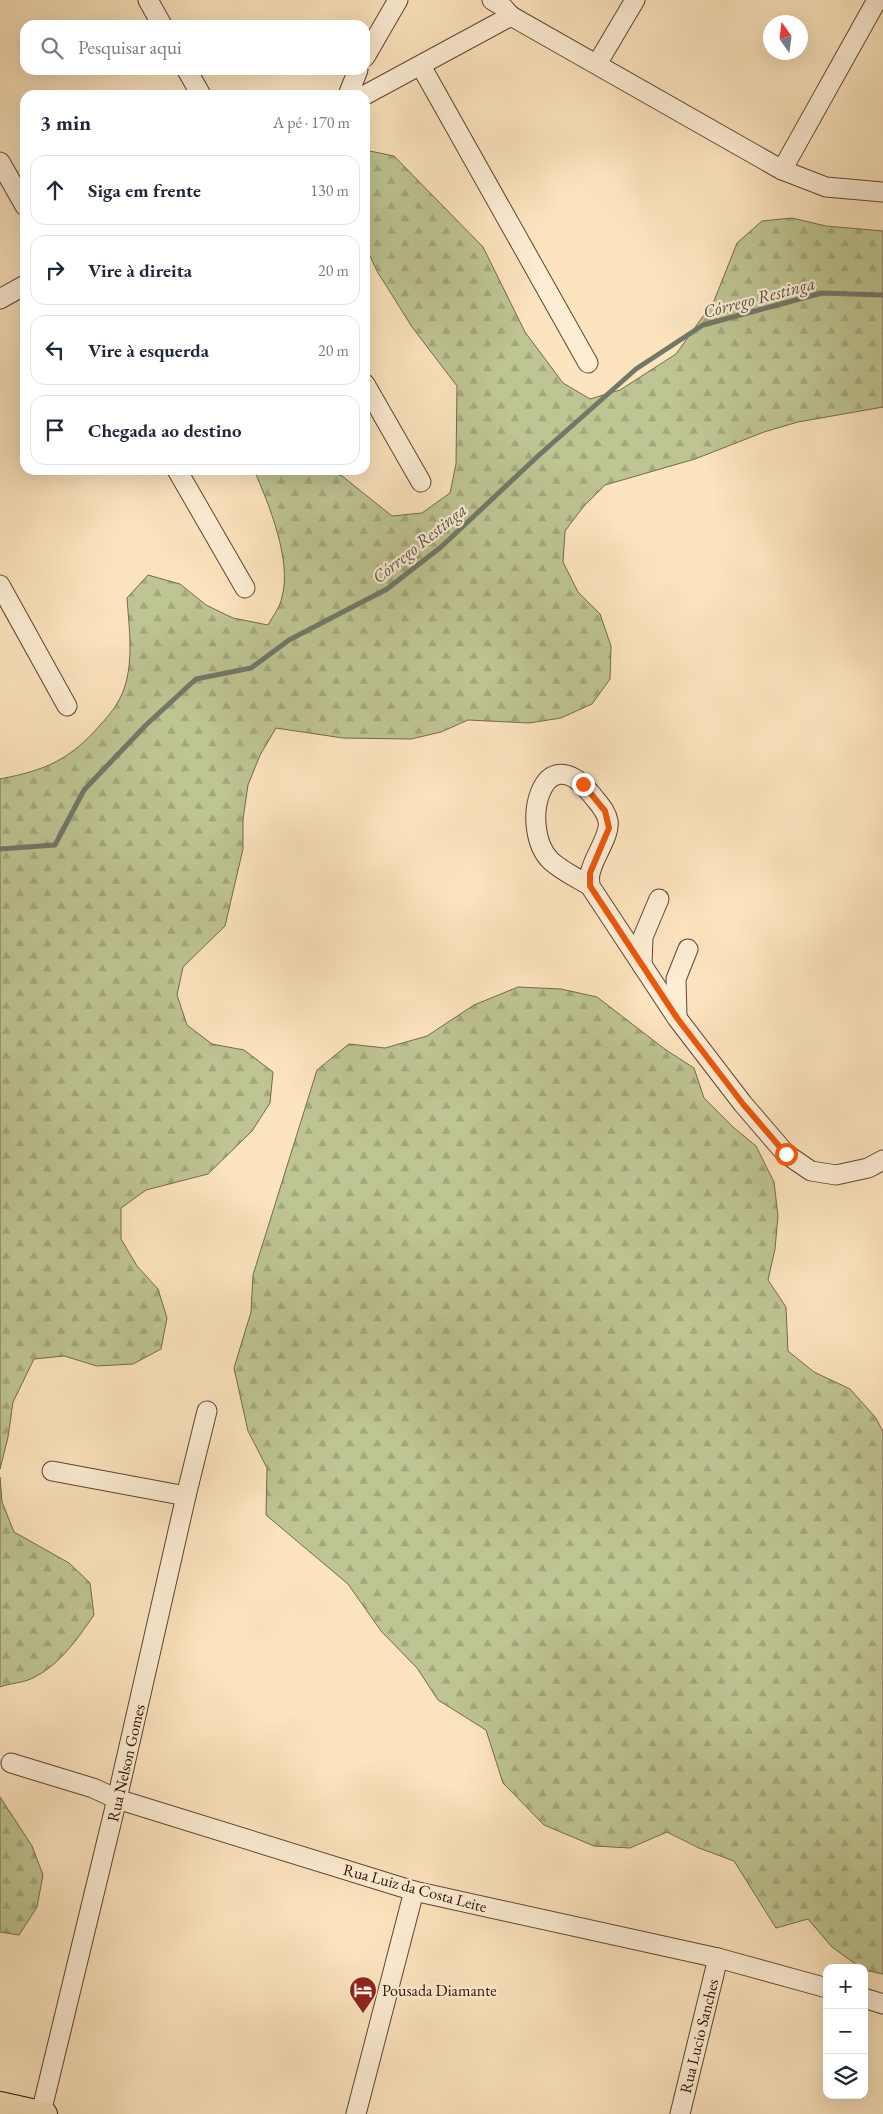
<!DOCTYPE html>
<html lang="pt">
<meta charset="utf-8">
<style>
:root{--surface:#fff;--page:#f2f2f3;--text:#1f2937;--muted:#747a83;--line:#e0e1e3}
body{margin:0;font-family:"EB Garamond",serif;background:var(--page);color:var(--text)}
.controls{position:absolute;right:15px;bottom:15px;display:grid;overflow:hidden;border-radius:10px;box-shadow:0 5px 20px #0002}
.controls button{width:45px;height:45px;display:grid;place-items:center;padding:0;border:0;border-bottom:1px solid var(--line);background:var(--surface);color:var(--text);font:25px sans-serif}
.compass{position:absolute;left:763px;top:15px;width:45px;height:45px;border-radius:50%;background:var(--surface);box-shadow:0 5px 20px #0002;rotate:346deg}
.stop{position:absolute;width:15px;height:15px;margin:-11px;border:4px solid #ea580c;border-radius:50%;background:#fff}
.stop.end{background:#ea580c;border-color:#fff;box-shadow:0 1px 5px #0008}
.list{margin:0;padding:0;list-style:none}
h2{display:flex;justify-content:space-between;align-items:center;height:65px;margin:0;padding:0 20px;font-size:21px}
h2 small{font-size:16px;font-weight:400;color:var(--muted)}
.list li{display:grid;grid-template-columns:32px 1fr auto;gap:15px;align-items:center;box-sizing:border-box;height:70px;margin:0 10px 10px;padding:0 10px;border:1px solid var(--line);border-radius:15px}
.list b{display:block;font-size:19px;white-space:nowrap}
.list em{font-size:16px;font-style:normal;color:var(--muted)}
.icon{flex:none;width:28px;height:28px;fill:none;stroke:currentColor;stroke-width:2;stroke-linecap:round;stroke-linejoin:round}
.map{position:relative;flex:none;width:883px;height:2114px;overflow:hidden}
.search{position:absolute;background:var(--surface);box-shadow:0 5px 20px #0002;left:20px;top:20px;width:350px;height:55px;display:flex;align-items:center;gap:12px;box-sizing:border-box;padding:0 18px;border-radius:15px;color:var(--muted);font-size:19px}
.panel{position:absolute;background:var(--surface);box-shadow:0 5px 20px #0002;left:20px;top:90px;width:350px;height:385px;border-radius:15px}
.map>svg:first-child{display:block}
.forest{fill:url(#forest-firs);stroke:#74694a}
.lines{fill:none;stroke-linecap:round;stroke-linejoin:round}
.stream{stroke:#707869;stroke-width:5}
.minor-casing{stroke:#5e4430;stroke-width:21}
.major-casing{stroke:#290e01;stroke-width:26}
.minor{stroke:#fdedd5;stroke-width:19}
.major{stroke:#fce4be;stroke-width:24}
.route{stroke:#ea580c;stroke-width:6}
.labels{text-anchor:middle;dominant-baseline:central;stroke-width:4.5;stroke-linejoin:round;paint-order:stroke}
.street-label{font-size:16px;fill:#290e01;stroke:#fdedd5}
.poi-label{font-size:16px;fill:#290e01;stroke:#fdedd5;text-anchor:start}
.water-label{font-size:18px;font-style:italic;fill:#585547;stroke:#fdedd5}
</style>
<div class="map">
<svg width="883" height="2114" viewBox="0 0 883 2114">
<defs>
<pattern id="forest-firs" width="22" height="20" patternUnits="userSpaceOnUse" patternTransform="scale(1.25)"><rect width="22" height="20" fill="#bec492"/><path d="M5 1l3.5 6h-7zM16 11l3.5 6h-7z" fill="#a3a77c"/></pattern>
</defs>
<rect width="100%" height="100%" fill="#fce4be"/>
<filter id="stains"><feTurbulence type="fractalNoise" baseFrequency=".004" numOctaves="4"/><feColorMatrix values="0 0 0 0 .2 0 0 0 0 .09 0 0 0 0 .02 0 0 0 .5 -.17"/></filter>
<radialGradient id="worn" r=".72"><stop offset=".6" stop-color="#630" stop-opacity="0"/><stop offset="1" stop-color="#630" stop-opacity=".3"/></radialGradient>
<g class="forest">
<path d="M365,150L394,156L483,247L525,332L563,383L590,399L620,390L676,354L714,301L737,243L762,221L792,218L826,226L883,231V407L798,422L764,432L695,459L605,485L584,506L565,531L563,562L578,592L600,614L611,646L610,679L592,704L561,718L529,723L468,720L441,732L411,739L343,738L276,728L260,755L248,785L243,819V849L225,926L183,967L177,995L187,1025L212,1044L244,1050L273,1072L270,1103L252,1131L208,1174L146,1190L121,1208V1239L137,1266L158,1289L167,1318L161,1349L133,1364L97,1366L64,1356L34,1359L13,1402L8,1437L0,1469V779C46,770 70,760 101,724C110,715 120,701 124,689C134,660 129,628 127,598L148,575L180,584L206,605L233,618L268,625C273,616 280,607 282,597C292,561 269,504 254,470H324L342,476L392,516L422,513L450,493L456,464L457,386L412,327L377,271L365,245Z"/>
<path d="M518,987L561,989L597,997L666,1050L694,1068L704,1098L733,1127L756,1146L774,1182L778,1216L775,1249L768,1280L786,1307L788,1351L814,1372L850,1389L876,1418L883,1432V1974L864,1970V1968H861L832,1947L808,1919L776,1928L734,1861L699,1848L667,1832L630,1848L594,1846L544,1825L503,1783L486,1730L438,1700L417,1668L381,1631L348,1584L266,1515L267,1468L248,1431L234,1368L251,1312L253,1275L317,1070L349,1044L385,1048L427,1036L474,1005Z"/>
<path d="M0,1477L2,1502L14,1532L69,1563L90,1583L94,1615C77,1639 61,1664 33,1678C23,1683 10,1683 0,1687Z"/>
<path d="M0,1797L32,1846L43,1875L37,1907L19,1935L0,1932Z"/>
</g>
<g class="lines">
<path class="stream" d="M0,849L55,845L84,790L146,725L196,679L251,668L289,640L387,589L441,547L538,456L636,369L703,325L822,293L883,295"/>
<g class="minor-casing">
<g id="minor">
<path d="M148,0L162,25"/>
<path d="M492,0L502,6L511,16"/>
<path d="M365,57L398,0"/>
<path d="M597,64L635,0"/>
<path d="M421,66L588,363"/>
<path d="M187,70L201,95"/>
<path d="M348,95L358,70"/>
<path d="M365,95L511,16L782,170L826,187L883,192"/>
<path d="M0,162L25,206"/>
<path d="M782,170L877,0"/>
<path d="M0,299L25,285"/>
<path d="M365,384L421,482"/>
<path d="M177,470L245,588"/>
<path d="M0,585L67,706"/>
<path d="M590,886C577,878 562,871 551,861C518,829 542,732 592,795C598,803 606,810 608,821C611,835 592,859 590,874C589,878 590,882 590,886L677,1018L743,1104L786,1154L811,1171L836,1175L868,1168L883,1160"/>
<path d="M642,965L643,937L659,899"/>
<path d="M677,1016L676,979L688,949"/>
<path d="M52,1471L186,1496"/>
<path d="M11,1763L93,1788L117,1799L414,1891L718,1958L827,1988"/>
<path d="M864,1998L883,2004"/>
<path d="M41,2113L117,1799L186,1496L207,1411"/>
<path d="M356,2114L414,1891"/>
<path d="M680,2114L718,1958"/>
</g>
</g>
<g class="major-casing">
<path id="major" d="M0,2104L45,2114"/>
</g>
<use href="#minor" class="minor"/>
<use href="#major" class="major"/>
</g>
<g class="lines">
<path class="route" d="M583,784L605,811L609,828L590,873V886L677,1018L743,1104L786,1154"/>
</g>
<defs>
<g id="hotel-pin" transform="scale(1.4375)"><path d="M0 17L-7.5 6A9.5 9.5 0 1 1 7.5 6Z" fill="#8f2418" stroke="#fdedd5"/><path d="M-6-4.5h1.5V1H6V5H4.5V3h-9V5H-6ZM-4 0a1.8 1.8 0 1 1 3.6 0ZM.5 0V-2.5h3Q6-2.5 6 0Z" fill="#fff"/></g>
</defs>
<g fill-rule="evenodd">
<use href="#hotel-pin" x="363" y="1990"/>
</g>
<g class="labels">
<g class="street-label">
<text transform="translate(126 1763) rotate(-77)">Rua Nelson Gomes</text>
<text transform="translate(415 1888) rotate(15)">Rua Luiz da Costa Leite</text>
<text transform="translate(699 2036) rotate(-76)">Rua Lucio Sanches</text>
</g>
<g class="poi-label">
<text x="382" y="1990">Pousada Diamante</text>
</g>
<g class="water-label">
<text transform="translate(759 297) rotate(-15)">Córrego Restinga</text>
<text transform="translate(419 543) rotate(-39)">Córrego Restinga</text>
</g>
</g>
<rect width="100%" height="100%" filter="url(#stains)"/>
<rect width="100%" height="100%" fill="url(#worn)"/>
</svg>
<div class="controls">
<button>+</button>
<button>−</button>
<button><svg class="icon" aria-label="layers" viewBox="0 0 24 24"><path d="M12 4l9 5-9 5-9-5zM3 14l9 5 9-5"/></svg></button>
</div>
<svg class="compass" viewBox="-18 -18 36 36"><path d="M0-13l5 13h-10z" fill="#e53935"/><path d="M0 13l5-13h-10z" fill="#747a83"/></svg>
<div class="stop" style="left:786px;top:1154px"></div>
<div class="stop end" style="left:583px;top:784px"></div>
<div class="search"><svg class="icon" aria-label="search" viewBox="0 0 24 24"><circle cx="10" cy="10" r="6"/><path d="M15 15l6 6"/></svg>Pesquisar aqui</div>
<section class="panel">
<h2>3 min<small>A pé · 170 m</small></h2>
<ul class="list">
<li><svg class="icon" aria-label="ahead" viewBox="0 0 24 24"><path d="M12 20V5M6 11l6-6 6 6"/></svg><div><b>Siga em frente</b></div><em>130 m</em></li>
<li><svg class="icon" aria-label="right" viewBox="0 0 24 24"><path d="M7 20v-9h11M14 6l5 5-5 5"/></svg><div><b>Vire à direita</b></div><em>20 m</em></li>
<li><svg class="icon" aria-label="left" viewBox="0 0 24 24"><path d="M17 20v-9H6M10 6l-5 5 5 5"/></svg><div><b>Vire à esquerda</b></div><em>20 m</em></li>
<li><svg class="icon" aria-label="arrive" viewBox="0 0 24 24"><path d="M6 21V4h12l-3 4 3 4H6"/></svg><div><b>Chegada ao destino</b></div></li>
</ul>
</section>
</div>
